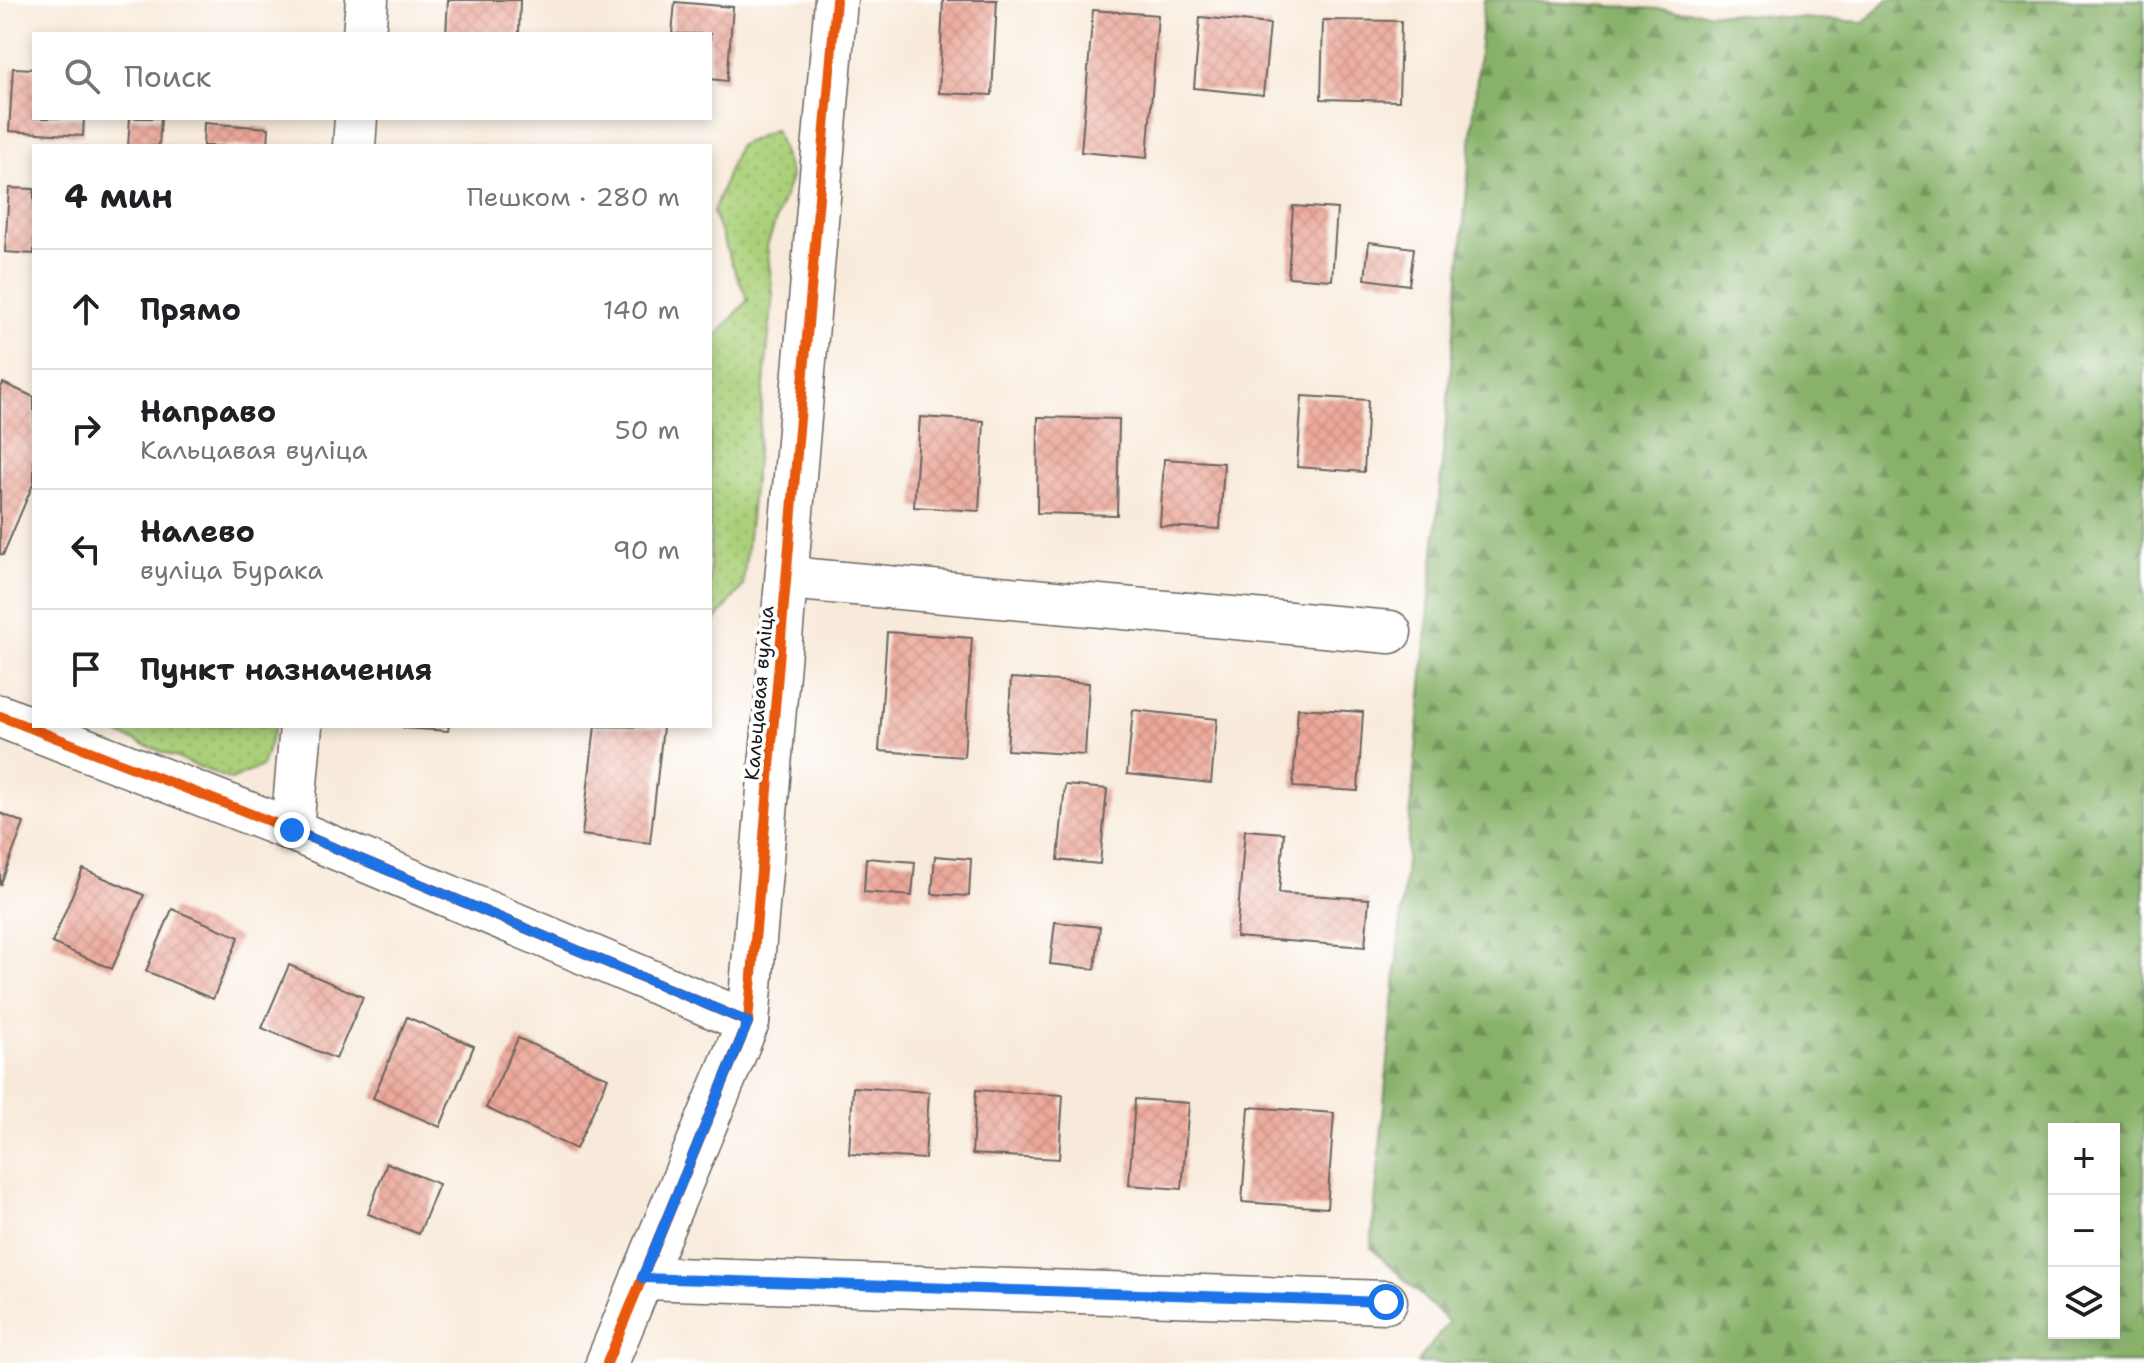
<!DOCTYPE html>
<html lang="ru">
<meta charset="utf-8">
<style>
:root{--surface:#fff;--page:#f6f6f6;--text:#202124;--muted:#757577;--line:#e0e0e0}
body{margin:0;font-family:"Shantell Sans",sans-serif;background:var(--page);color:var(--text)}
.controls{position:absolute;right:24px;bottom:24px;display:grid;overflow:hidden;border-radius:0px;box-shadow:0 4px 12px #0003}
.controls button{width:72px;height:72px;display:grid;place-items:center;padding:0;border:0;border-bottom:2px solid var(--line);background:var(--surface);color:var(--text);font:40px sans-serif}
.stop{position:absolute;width:24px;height:24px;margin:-18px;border:6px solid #1a73e8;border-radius:50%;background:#fff}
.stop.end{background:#1a73e8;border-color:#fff;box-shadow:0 2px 8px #0008}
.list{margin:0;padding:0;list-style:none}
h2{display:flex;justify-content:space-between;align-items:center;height:104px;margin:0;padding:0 32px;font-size:34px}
h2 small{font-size:26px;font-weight:400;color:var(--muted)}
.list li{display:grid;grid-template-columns:52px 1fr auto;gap:24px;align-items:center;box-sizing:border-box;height:120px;padding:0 32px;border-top:2px solid var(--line)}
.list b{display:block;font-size:30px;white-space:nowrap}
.list p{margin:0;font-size:26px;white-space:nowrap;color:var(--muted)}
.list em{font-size:26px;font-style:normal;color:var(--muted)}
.icon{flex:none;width:44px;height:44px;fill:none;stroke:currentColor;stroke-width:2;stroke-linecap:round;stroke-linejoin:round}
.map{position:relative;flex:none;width:2144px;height:1363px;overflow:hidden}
.search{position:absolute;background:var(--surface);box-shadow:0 4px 12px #0003;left:32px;top:32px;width:680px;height:88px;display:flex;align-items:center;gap:20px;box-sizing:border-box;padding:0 28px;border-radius:0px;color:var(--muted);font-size:30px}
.panel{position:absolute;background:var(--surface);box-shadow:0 4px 12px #0003;left:32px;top:144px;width:680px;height:584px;border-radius:0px}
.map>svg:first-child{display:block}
.grass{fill:url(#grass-dots);stroke:#64764b;stroke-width:2}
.forest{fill:url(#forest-firs);stroke:#526743;stroke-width:2;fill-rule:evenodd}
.building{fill:url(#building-cross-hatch)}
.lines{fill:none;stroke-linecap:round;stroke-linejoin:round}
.minor-casing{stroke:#69645e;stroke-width:45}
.minor{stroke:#fff;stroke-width:42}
.cycleway-casing{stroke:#fff;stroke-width:15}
.cycleway{stroke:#e8590c;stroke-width:10}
.route{stroke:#1a73e8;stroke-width:10}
.labels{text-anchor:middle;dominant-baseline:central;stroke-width:8;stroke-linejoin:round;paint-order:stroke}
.street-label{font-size:20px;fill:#1c1c1c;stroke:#fff}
</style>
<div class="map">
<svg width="2144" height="1363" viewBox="0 0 2144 1363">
<defs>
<pattern id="grass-dots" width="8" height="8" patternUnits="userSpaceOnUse" patternTransform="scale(2)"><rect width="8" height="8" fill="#abd07a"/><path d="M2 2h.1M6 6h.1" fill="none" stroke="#93b269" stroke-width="1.8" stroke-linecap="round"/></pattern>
<pattern id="forest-firs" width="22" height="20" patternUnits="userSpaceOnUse" patternTransform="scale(2)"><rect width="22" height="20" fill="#88b26a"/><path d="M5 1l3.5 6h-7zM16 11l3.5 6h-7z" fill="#6e9056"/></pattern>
<pattern id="building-cross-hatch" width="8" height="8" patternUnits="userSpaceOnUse" patternTransform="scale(2)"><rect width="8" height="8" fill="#eca89a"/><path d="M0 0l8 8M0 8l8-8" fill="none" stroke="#ca9084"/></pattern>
</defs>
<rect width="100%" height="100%" fill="#fff"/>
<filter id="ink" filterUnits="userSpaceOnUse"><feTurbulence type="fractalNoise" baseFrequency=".0125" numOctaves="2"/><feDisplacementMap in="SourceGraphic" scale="16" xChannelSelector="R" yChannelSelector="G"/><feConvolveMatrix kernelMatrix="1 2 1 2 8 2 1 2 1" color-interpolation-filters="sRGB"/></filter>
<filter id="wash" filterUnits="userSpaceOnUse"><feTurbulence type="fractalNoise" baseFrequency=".006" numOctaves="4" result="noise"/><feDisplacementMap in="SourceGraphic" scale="32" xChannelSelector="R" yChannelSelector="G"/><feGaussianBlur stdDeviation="1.8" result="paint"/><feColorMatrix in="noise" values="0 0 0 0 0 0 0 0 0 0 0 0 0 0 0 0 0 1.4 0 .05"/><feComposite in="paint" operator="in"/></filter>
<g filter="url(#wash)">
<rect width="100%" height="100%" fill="#f8eada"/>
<g class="grass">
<path d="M775,129L791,177L767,246L773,296L743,586L710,627V343L748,300L732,264L713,212L738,146Z"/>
<path d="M99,726H275L262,766L231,780Z"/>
</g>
<path class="forest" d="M1484,0H1516L1864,22L1887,0H2144V1363H1417L1449,1322L1371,1248ZM2054,1129H2114V1333H2054Z"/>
<g id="blocks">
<g class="building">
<path d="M448,0H520L519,34H446Z"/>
<path d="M943,0H997L992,95L939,93Z"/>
<path d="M675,2L733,7L727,81L710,79V34H672Z"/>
<path d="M1093,10L1158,15L1147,158L1081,152Z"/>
<path d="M1200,17L1270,24L1263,95L1194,88Z"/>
<path d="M1323,20L1401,21L1399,101L1321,99Z"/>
<path d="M13,68L34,69V118H84L83,136L9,131Z"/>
<path d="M130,118H161L159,146H128Z"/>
<path d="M204,123L269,128L268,146H203Z"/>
<path d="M9,188L34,189V254L5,252Z"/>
<path d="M1293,206L1337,209L1332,280L1288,277Z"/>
<path d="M1369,242L1414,248L1409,285L1365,279Z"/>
<path d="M3,383L34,397V482L3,555L0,554V390Z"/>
<path d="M1302,396L1368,400L1364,472L1297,467Z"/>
<path d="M920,417L984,421L979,511L914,507Z"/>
<path d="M1038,417L1119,419L1117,515L1037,513Z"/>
<path d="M1164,459L1224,463L1220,529L1160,526Z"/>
<path d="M887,632L972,638L964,757L879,751Z"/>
<path d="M1011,678L1089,683L1085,755L1007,750Z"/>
<path d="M1298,708L1363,712L1358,791L1293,787Z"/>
<path d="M1133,710L1217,719L1211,783L1127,774Z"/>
<path d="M404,726H449L448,731L404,728Z"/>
<path d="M595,726L663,727L650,843L582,835Z"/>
<path d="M1065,785L1107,789L1100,864L1058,860Z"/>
<path d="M0,813L24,823L0,886Z"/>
<path d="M1245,830L1284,833L1279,893L1369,899L1365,947L1236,937Z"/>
<path d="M935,856L971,859L969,896L932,894Z"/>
<path d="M866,858L915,862L912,896L864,892Z"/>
<path d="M83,869L144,895L112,969L52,943Z"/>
<path d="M172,909L239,937L213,999L146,971Z"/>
<path d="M1055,922L1100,927L1095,969L1050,964Z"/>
<path d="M289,965L363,997L336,1059L262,1028Z"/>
<path d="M407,1017L474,1046L440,1127L373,1098Z"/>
<path d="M518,1038L608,1078L576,1149L486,1108Z"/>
<path d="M853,1087L929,1092L925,1159L849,1154Z"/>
<path d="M976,1090L1063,1095L1059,1159L972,1154Z"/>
<path d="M1135,1099L1189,1103L1182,1189L1129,1185Z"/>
<path d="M1249,1107L1334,1113L1327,1208L1242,1202Z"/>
<path d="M387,1163L439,1184L419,1234L368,1214Z"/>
</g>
</g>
</g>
<g filter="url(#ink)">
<use href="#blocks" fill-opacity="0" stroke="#69645e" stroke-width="2"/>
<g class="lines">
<g class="minor-casing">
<g id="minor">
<path d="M364,34L367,0"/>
<path d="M354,146L356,118"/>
<path d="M787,578L1390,632"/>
<path d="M0,716L292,830L748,1022"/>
<path d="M292,830L301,726"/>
<path d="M642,1278L1386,1302"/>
<path d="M607,1363L748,1022L836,0"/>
</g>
</g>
<use href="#minor" class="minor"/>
<g class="cycleway-casing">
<g id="cycleway">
<path d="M0,716L292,830L748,1022"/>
<path d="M607,1363L748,1022L836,0"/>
</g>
</g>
<use href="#cycleway" class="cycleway"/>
</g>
</g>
<g class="lines" filter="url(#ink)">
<path class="route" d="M292,830L748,1022L642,1278L1386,1302"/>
</g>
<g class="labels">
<g class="street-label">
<text transform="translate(759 693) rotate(-85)">Кальцавая вуліца</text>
</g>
</g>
</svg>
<div class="controls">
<button>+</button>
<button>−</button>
<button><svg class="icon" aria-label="layers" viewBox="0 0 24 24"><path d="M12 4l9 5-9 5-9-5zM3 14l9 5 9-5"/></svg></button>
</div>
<div class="stop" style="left:1386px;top:1302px"></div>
<div class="stop end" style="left:292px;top:830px"></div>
<div class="search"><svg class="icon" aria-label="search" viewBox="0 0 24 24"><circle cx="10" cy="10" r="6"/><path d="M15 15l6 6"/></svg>Поиск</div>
<section class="panel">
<h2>4 мин<small>Пешком · 280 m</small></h2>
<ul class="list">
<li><svg class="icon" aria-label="ahead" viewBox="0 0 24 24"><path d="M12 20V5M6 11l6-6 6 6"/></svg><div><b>Прямо</b></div><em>140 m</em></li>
<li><svg class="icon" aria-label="right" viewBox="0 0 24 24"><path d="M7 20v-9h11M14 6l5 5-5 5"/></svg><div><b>Направо</b><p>Кальцавая вуліца</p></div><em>50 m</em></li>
<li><svg class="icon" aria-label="left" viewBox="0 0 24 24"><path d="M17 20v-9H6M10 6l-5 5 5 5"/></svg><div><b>Налево</b><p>вуліца Бурака</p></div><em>90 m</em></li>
<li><svg class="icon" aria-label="arrive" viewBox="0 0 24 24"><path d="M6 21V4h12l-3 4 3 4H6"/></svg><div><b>Пункт назначения</b></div></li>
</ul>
</section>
</div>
